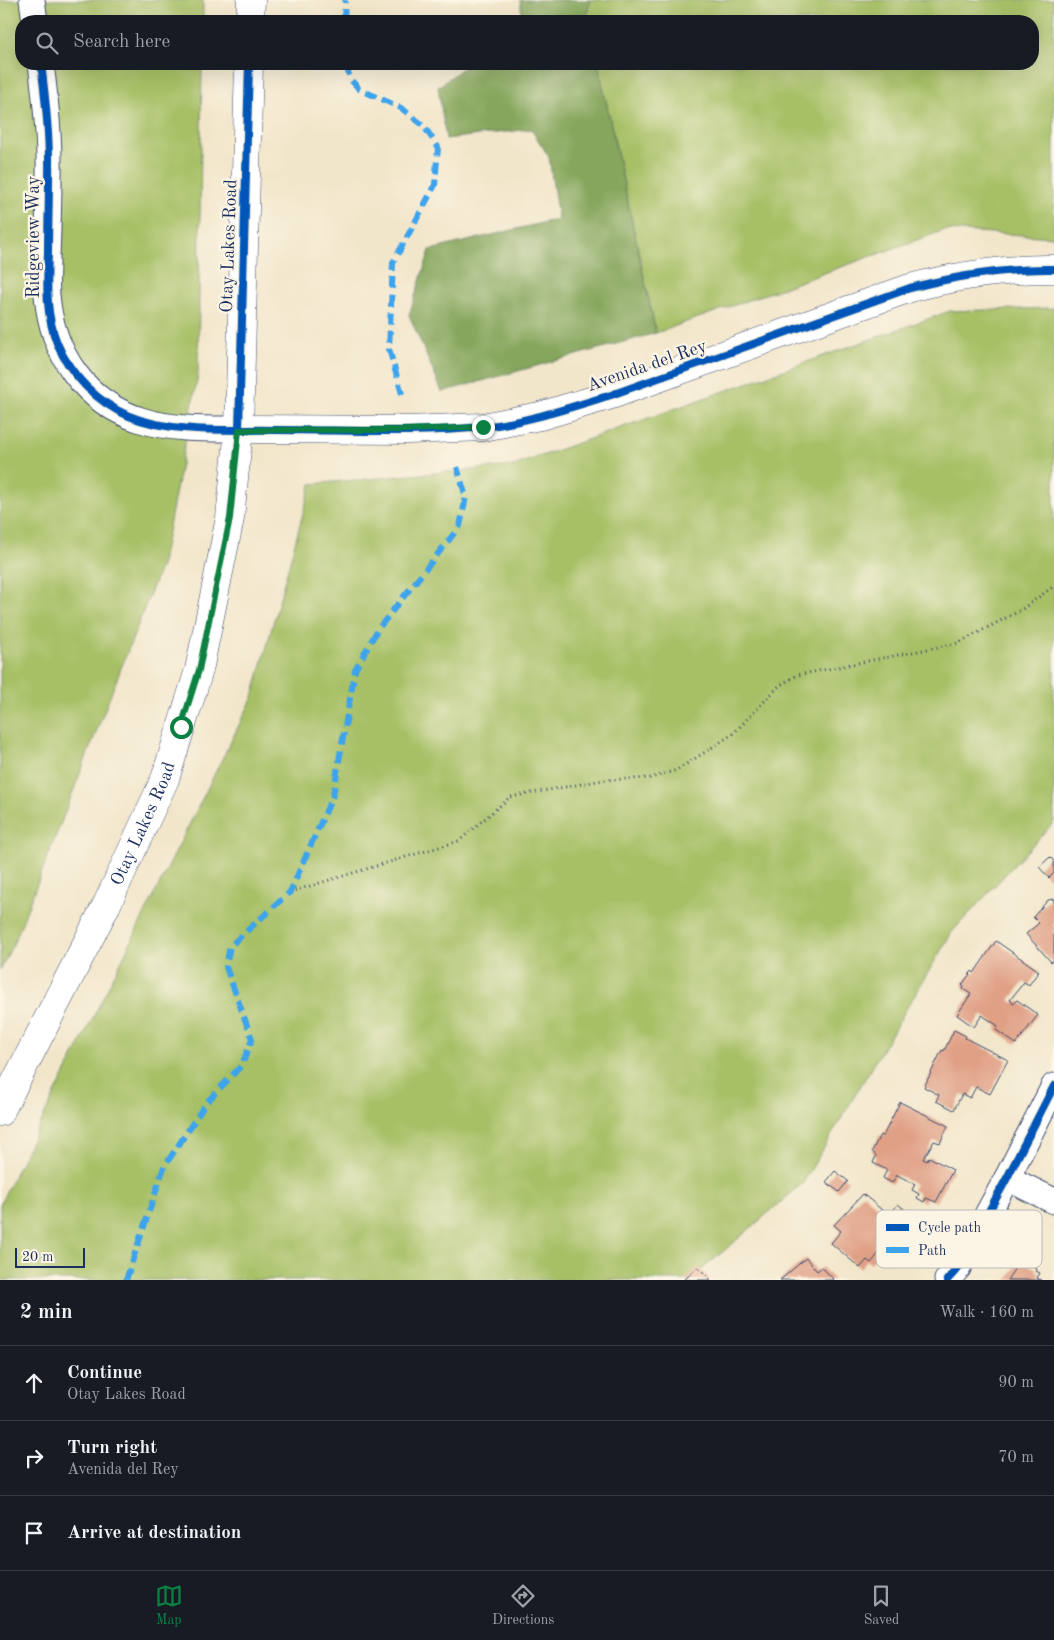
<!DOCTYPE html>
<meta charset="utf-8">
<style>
:root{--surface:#171b24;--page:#20242c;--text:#f1f3f6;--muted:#9ea1a6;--line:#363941;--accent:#0b8043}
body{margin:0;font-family:"Old Standard TT",serif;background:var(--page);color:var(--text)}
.scale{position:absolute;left:15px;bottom:12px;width:70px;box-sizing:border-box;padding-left:5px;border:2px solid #1b2f5e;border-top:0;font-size:14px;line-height:18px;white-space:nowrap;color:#1b2f5e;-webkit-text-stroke:4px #fcf5e5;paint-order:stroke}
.stop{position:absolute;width:15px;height:15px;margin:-11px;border:4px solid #0b8043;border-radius:50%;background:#fff}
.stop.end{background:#0b8043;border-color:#fff;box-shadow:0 1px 5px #0008}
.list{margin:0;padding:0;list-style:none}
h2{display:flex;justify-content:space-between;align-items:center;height:65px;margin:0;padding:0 20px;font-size:21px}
h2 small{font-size:16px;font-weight:400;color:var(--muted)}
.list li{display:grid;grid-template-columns:32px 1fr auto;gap:15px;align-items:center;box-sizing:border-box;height:75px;padding:0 20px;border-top:1px solid var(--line)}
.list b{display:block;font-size:19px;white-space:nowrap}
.list p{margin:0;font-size:16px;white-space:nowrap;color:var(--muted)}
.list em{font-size:16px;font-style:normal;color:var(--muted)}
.icon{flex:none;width:28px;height:28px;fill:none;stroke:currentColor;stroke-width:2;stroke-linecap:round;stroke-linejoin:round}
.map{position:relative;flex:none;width:1054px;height:1280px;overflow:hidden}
.search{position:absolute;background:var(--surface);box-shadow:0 5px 20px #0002;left:15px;right:15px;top:15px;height:55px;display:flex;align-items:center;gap:12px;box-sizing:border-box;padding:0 18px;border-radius:20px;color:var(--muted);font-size:19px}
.sheet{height:290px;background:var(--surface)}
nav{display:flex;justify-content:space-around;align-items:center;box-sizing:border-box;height:70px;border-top:1px solid var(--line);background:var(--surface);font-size:14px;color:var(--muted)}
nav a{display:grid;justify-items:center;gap:2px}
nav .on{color:var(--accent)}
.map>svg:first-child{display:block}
.green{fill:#a7c066;stroke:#617862}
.forest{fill:#85a65b;stroke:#506a5c}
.building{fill:#e0a086}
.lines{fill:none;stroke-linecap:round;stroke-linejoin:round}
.street-casing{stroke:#3b4a6e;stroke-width:27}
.secondary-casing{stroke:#3b4a6e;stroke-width:29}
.primary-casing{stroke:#3b4a6e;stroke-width:29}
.path{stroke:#3b4a6e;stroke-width:3;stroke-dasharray:1 4;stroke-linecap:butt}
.street{stroke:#fff;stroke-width:25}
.secondary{stroke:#fff;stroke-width:28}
.primary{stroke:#fff;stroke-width:28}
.quiet{stroke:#3da3ed;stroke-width:6;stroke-dasharray:12 6;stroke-linecap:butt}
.cycleway-casing{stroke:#fcf5e5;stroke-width:11}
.cycleway{stroke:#0057b8;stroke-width:8}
.route{stroke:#0b8043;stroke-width:6}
.labels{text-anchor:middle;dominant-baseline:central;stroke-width:4.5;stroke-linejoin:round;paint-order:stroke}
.street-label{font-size:18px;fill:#1b2f5e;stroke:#fcf5e5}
.key{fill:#fcf5e5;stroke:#b8babc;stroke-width:1}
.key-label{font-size:14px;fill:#1b2f5e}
</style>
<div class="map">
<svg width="1054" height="1280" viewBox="0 0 1054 1280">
<rect width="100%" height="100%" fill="#fcf5e5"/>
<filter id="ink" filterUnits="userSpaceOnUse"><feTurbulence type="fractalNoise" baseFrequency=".02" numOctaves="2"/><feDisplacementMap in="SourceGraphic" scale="10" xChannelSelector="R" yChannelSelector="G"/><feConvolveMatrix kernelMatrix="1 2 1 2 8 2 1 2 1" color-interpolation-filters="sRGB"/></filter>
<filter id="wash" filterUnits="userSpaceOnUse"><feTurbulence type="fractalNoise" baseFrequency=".0096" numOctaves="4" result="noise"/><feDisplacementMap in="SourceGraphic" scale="20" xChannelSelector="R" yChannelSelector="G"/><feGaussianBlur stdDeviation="1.12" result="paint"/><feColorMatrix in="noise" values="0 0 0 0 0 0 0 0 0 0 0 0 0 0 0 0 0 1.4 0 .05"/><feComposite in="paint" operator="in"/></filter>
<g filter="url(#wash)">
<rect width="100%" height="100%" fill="#f2e6ca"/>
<g class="green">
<path d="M0,0H203V21H21V64H202L198,375L162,563L16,938L0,970Z"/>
<path d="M591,0H1054V237L945,230L656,333L598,64H1033V21H589L587,12Z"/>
<path d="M1054,308V822L952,932L803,1183L690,1280H0V1204L253,697L311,484L513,466L950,311Z"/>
</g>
<g class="forest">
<path d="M520,0H591L587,12L589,21H523Z"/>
<path d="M468,64H598L656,333L442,392L409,315L430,250L558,219L549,157L531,129L446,139L438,87Z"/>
</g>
<g id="blocks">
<g class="building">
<path d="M1050,857L1054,861V873L1049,878L1039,867Z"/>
<path d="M1054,899V960L1051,962L1026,934L1039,923L1033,917L1048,900Z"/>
<path d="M996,941L1039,971L1029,985L1024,982L1010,1000L1014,1003L1017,1000L1038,1015L1016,1044L996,1030L998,1026L982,1015L974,1027L957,1015L971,994L963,989L964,987L962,985L972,971L974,973Z"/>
<path d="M954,1030L966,1036L965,1038L1008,1060L990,1094L976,1087L970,1098L962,1094L954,1110L936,1101L939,1095L924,1087L942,1050L944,1051Z"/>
<path d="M900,1102L948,1126L940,1143L934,1141L923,1159L927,1161L929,1157L953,1170L936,1202L926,1198L924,1202L917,1198L919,1194L912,1190L915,1184L897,1175L892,1183L883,1178L887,1170L873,1163L876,1156L872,1151L880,1135L883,1136Z"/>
<path d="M835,1171L848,1181L839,1192L826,1182Z"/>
<path d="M863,1194L889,1216L898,1204L923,1225L910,1241L909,1239L892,1263L880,1252L871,1263L867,1260L860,1268L831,1243L841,1231L834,1225Z"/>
<path d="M806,1258L817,1271L822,1267L834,1280H780Z"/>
<path d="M1022,1261L1037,1269L1036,1271L1040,1273L1037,1278L1041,1280H1007L1019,1262L1021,1263Z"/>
<path d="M698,1267L711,1280H684Z"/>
</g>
</g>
</g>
<g filter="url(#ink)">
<use href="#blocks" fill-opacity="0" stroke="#3b4a6e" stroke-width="1"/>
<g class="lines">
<g class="street-casing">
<g id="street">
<path d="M32,0L35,21"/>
<path d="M41,64C46,102 50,139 49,177C49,204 48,230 47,257C47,269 46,283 47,295C52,353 84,402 141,420C172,430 207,429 239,429"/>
<path d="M1007,1178L1054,1201"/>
<path d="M947,1280L958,1268L1007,1178L1054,1086"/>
</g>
</g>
<g class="secondary-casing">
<path id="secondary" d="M239,429L408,430L483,427L540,416L611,395L910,288C957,276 1005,268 1054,269"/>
</g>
<g class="primary-casing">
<g id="primary">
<path d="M250,21L251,0"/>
<path id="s1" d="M0,1112L107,904L165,779L199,670L230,518L239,429L249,64"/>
</g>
</g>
<path class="path" d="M290,892L459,841L510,797L603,780L651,778L677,770L733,734L780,685L798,675L958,643L1021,610L1054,586"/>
<use href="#street" class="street"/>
<use href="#secondary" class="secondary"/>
<use href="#primary" class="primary"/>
<g class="quiet">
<path d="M344,21L345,0"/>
<path d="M346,64L350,79L359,89L401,108L423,125L438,147L435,185L393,263L389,349L402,394"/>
<path d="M126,1280L164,1167L206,1103L242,1065L252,1039L226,967L230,946L290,892L333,795L355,670L378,629L460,526L466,497L457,467"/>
</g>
<g class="cycleway-casing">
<g id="cycleway">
<path d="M41,64C46,102 50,139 49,177C49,202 48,227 48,252C47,283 45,313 57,343C70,375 98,403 129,416C172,434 231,429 277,430C345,430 415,434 483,427C527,422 569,408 611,395L910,288C957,276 1005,268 1054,269"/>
<path d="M239,429L249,64"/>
<path d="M947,1280L958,1268L1007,1178L1054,1086"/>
</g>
</g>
<use href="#cycleway" class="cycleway"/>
</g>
</g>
<g class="lines" filter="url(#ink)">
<path class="route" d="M181,727L199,670L230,518L239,430H408L483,427"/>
</g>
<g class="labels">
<g class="street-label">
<text transform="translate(34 237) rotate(-90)">Ridgeview Way</text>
<text transform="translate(229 246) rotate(-88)">Otay Lakes Road</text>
<text transform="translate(647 366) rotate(-19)">Avenida del Rey</text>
<text stroke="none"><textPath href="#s1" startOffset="322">Otay Lakes Road</textPath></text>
</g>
</g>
<rect x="876" y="1210" width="166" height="58" rx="8" class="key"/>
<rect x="886" y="1224" width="23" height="7" fill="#0057b8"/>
<rect x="886" y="1247" width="23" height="6" fill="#3da3ed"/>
<g class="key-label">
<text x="918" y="1232">Cycle path</text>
<text x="918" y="1255">Path</text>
</g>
</svg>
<div class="scale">20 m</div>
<div class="stop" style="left:181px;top:727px"></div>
<div class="stop end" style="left:483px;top:427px"></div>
<div class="search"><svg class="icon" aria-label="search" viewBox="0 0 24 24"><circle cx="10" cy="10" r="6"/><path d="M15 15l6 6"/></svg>Search here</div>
</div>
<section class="sheet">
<h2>2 min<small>Walk · 160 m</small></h2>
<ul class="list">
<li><svg class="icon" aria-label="ahead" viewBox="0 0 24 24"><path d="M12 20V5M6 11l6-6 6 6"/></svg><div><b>Continue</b><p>Otay Lakes Road</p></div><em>90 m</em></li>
<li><svg class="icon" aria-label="right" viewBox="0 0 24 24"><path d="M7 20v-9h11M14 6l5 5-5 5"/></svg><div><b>Turn right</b><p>Avenida del Rey</p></div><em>70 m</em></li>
<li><svg class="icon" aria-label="arrive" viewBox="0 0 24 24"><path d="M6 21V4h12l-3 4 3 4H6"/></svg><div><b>Arrive at destination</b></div></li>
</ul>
</section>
<nav>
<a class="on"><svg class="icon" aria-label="map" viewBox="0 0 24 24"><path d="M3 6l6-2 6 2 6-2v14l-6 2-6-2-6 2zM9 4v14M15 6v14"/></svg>Map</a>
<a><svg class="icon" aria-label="directions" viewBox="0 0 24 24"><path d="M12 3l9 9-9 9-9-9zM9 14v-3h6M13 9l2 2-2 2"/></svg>Directions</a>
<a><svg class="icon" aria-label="saved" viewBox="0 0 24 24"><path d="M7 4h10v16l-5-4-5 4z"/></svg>Saved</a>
</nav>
